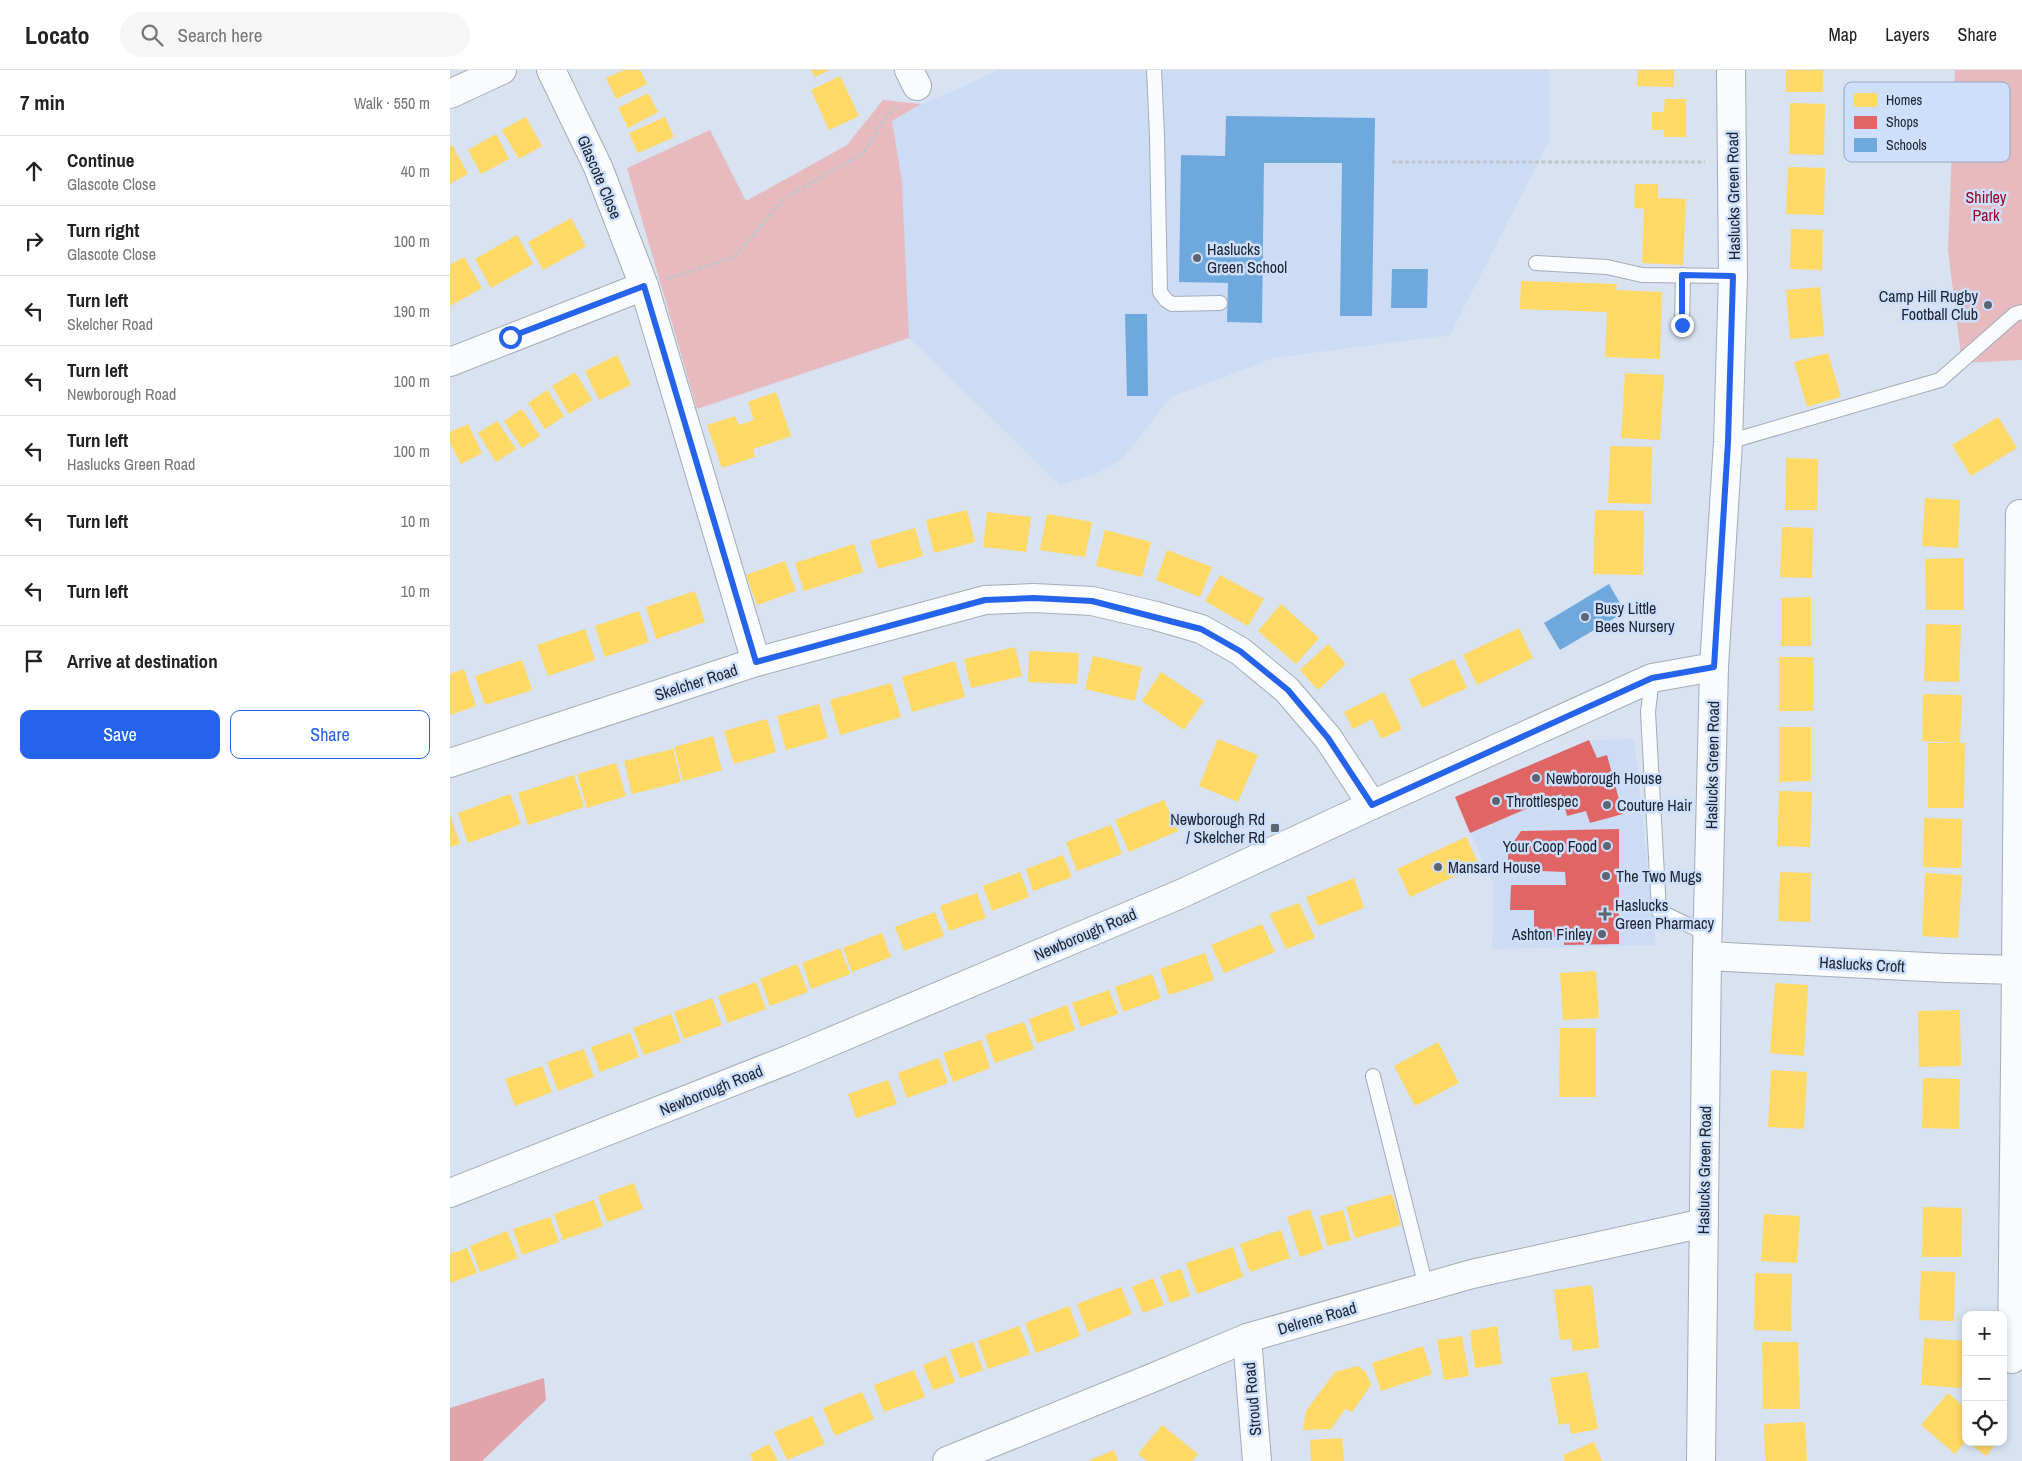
<!DOCTYPE html>
<meta charset="utf-8">
<style>
:root{--surface:#fff;--page:#f6f6f6;--text:#222;--muted:#767676;--line:#e0e0e0;--accent:#2563eb}
body{margin:0;font-family:"Archivo Narrow",sans-serif;background:var(--page);color:var(--text)}
.controls{position:absolute;right:15px;bottom:15px;display:grid;overflow:hidden;border-radius:10px;box-shadow:0 2px 8px #0003}
.controls button{width:45px;height:45px;display:grid;place-items:center;padding:0;border:0;border-bottom:1px solid var(--line);background:var(--surface);color:var(--text);font:25px sans-serif}
.stop{position:absolute;width:15px;height:15px;margin:-11px;border:4px solid #2563eb;border-radius:50%;background:#fff}
.stop.end{background:#2563eb;border-color:#fff;box-shadow:0 1px 5px #0008}
.list{margin:0;padding:0;list-style:none}
h2{display:flex;justify-content:space-between;align-items:center;height:65px;margin:0;padding:0 20px;font-size:21px}
h2 small{font-size:16px;font-weight:400;color:var(--muted)}
.list li{display:grid;grid-template-columns:32px 1fr auto;gap:15px;align-items:center;box-sizing:border-box;height:70px;padding:0 20px;border-top:1px solid var(--line)}
.list b{display:block;font-size:19px;white-space:nowrap}
.list p{margin:0;font-size:16px;white-space:nowrap;color:var(--muted)}
.list em{font-size:16px;font-style:normal;color:var(--muted)}
.actions{display:flex;gap:10px;padding:15px 20px}
.actions a{flex:1;padding:11px 0;border:1px solid var(--accent);border-radius:10px;text-align:center;font-size:18px;color:var(--accent)}
.actions .main{background:var(--accent);color:#fff}
.icon{flex:none;width:28px;height:28px;fill:none;stroke:currentColor;stroke-width:2;stroke-linecap:round;stroke-linejoin:round}
.map{position:relative;flex:none;width:1572px;height:1391px;overflow:hidden}
header{display:flex;align-items:center;gap:30px;box-sizing:border-box;height:70px;padding:0 25px;background:var(--surface);border-bottom:1px solid var(--line)}
header strong{font-size:24px}
nav{display:flex;gap:28px;margin-inline-start:auto;font-size:18px}
.search{width:350px;height:45px;background:var(--page);display:flex;align-items:center;gap:12px;box-sizing:border-box;padding:0 18px;border-radius:28px;color:var(--muted);font-size:19px}
main{display:flex}
aside{flex:1;background:var(--surface)}
.map>svg:first-child{display:block}
.built{fill:#cddcf5}
.green{fill:#e7babf}
.forest{fill:#e1a4ab}
.homes{fill:#ffd966}
.shops{fill:#e06666}
.schools{fill:#6fa8dc}
.lines{fill:none;stroke-linecap:round;stroke-linejoin:round}
.lane-casing{stroke:#a3acb8;stroke-width:16}
.street-casing{stroke:#a3acb8;stroke-width:30}
.secondary-casing{stroke:#a3acb8;stroke-width:30}
.path{stroke:#c1c5ca;stroke-width:3;stroke-dasharray:4 2.5;stroke-linecap:butt}
.lane{stroke:#f9fbfd;stroke-width:14}
.street{stroke:#f9fbfd;stroke-width:28}
.secondary{stroke:#f9fbfd;stroke-width:28}
.route{stroke:#2563eb;stroke-width:6}
.poi-dot{fill:#5c6573;stroke:#cedffb;stroke-width:2}
.labels{text-anchor:middle;dominant-baseline:central;stroke-width:5;stroke-linejoin:round;paint-order:stroke}
.street-label{font-size:16px;fill:#1a222f;stroke:#cedffb}
.park-label{font-size:16px;fill:#9d0022;stroke:#cedffb}
.poi-label{font-size:16px;fill:#1a222f;stroke:#cedffb;text-anchor:start}
.key{fill:#cedffb;stroke:#98a6be;stroke-width:1}
.key-label{font-size:14px;fill:#1a222f}
</style>
<header>
<strong>Locato</strong>
<div class="search"><svg class="icon" aria-label="search" viewBox="0 0 24 24"><circle cx="10" cy="10" r="6"/><path d="M15 15l6 6"/></svg>Search here</div>
<nav><a>Map</a><a>Layers</a><a>Share</a></nav>
</header>
<main>
<aside>
<h2>7 min<small>Walk · 550 m</small></h2>
<ul class="list">
<li><svg class="icon" aria-label="ahead" viewBox="0 0 24 24"><path d="M12 20V5M6 11l6-6 6 6"/></svg><div><b>Continue</b><p>Glascote Close</p></div><em>40 m</em></li>
<li><svg class="icon" aria-label="right" viewBox="0 0 24 24"><path d="M7 20v-9h11M14 6l5 5-5 5"/></svg><div><b>Turn right</b><p>Glascote Close</p></div><em>100 m</em></li>
<li><svg class="icon" aria-label="left" viewBox="0 0 24 24"><path d="M17 20v-9H6M10 6l-5 5 5 5"/></svg><div><b>Turn left</b><p>Skelcher Road</p></div><em>190 m</em></li>
<li><svg class="icon" aria-label="left" viewBox="0 0 24 24"><path d="M17 20v-9H6M10 6l-5 5 5 5"/></svg><div><b>Turn left</b><p>Newborough Road</p></div><em>100 m</em></li>
<li><svg class="icon" aria-label="left" viewBox="0 0 24 24"><path d="M17 20v-9H6M10 6l-5 5 5 5"/></svg><div><b>Turn left</b><p>Haslucks Green Road</p></div><em>100 m</em></li>
<li><svg class="icon" aria-label="left" viewBox="0 0 24 24"><path d="M17 20v-9H6M10 6l-5 5 5 5"/></svg><div><b>Turn left</b></div><em>10 m</em></li>
<li><svg class="icon" aria-label="left" viewBox="0 0 24 24"><path d="M17 20v-9H6M10 6l-5 5 5 5"/></svg><div><b>Turn left</b></div><em>10 m</em></li>
<li><svg class="icon" aria-label="arrive" viewBox="0 0 24 24"><path d="M6 21V4h12l-3 4 3 4H6"/></svg><div><b>Arrive at destination</b></div></li>
</ul>
<div class="actions"><a class="main">Save</a><a>Share</a></div>
</aside>
<div class="map">
<svg width="1572" height="1391" viewBox="0 0 1572 1391">
<rect width="100%" height="100%" fill="#d8e2f0"/>
<g class="built">
<path d="M548,0H1099V71L1000,265L823,288L721,327L673,388L646,404L610,415L459,268L452,112L442,50L471,34L504,21Z"/>
<path d="M1184,669L1206,875L1042,879L1044,815L1005,727L1139,670Z"/>
</g>
<g class="green">
<path d="M1505,0H1572V290L1512,293L1498,180Z"/>
<path d="M433,30L471,34L442,51L452,112L459,268L247,339L177,98L260,60L296,131L397,75Z"/>
</g>
<path class="forest" d="M94,1308L96,1330L32,1391H0V1338Z"/>
<g class="homes">
<path d="M174,0H190L197,14L166,29L156,8Z"/>
<path d="M361,0H380L365,7Z"/>
<path d="M1188,0H1224V17L1187,16Z"/>
<rect x="1336" y="0" width="37" height="22"/>
<path d="M390,6L409,46L379,60L361,20Z"/>
<path d="M198,23L208,42L178,58L168,38Z"/>
<path d="M1215,29H1236V67H1214V60H1202V42H1214Z"/>
<path d="M1340,33L1375,34L1374,85L1339,84Z"/>
<path d="M76,47L92,76L69,89L52,60Z"/>
<path d="M215,47L224,67L188,83L179,63Z"/>
<path d="M46,64L59,89L31,104L18,80Z"/>
<path d="M2,75L18,104L0,114V76Z"/>
<path d="M1338,97L1375,98L1374,145L1336,144Z"/>
<path d="M1185,114H1208V128L1236,129L1233,195L1192,193L1194,139L1184,138Z"/>
<path d="M121,148L136,176L93,200L78,172Z"/>
<path d="M1341,159L1373,160L1372,200L1340,199Z"/>
<path d="M67,165L83,194L41,218L25,189Z"/>
<path d="M14,187L32,218L0,236V195Z"/>
<path d="M1071,211L1167,214L1166,220L1212,222L1210,289L1155,287L1157,242L1070,239Z"/>
<path d="M1370,217L1374,266L1340,269L1336,220Z"/>
<path d="M1378,283L1391,327L1357,337L1344,292Z"/>
<path d="M167,285L181,315L149,330L135,301Z"/>
<path d="M125,302L142,330L119,344L102,316Z"/>
<path d="M1175,303L1214,305L1210,370L1171,368Z"/>
<path d="M97,320L114,346L95,359L78,333Z"/>
<path d="M326,322L341,366L303,379L305,387L272,398L257,355L285,346L289,355L304,350L298,332Z"/>
<path d="M72,339L90,366L72,378L54,351Z"/>
<path d="M1548,347L1567,378L1521,406L1502,375Z"/>
<path d="M47,351L66,379L46,392L28,363Z"/>
<path d="M18,354L32,383L11,394L0,373V362Z"/>
<path d="M1160,376L1202,377L1201,434L1158,433Z"/>
<path d="M1336,388L1368,389L1367,440H1335Z"/>
<path d="M1475,428L1510,430L1508,478L1472,476Z"/>
<path d="M517,440L525,472L484,483L476,450Z"/>
<path d="M1145,440L1194,441L1193,505L1143,504Z"/>
<path d="M537,442L581,447L576,482L533,477Z"/>
<path d="M597,444L642,452L635,487L590,480Z"/>
<path d="M1332,457L1363,458L1362,508L1330,507Z"/>
<path d="M465,458L473,486L428,499L420,471Z"/>
<path d="M655,460L701,472L692,507L646,496Z"/>
<path d="M404,474L413,502L354,521L345,493Z"/>
<path d="M717,480L762,497L750,527L706,510Z"/>
<path d="M1514,488V540H1476L1475,489Z"/>
<path d="M335,491L346,521L307,535L296,505Z"/>
<path d="M770,505L814,529L798,556L755,531Z"/>
<path d="M245,521L255,552L206,569L196,537Z"/>
<path d="M1361,527V576H1331V528Z"/>
<path d="M831,534L869,568L846,594L808,561Z"/>
<path d="M189,541L199,572L155,587L145,556Z"/>
<path d="M1476,554L1511,555L1509,612L1474,611Z"/>
<path d="M1069,558L1083,588L1027,615L1013,585Z"/>
<path d="M135,559L145,590L98,606L87,575Z"/>
<path d="M878,574L896,594L868,620L850,600Z"/>
<path d="M565,577L572,606L521,618L514,589Z"/>
<path d="M579,581L629,583L627,614L578,612Z"/>
<path d="M643,586L692,597L685,631L635,619Z"/>
<rect x="1329" y="587" width="34" height="54"/>
<path d="M1004,589L1017,618L972,638L959,609Z"/>
<path d="M72,590L82,620L35,635L25,606Z"/>
<path d="M505,591L515,627L462,642L452,607Z"/>
<path d="M14,599L26,636L0,645V604Z"/>
<path d="M711,602L754,631L734,660L692,631Z"/>
<path d="M441,613L451,647L390,665L380,630Z"/>
<path d="M934,622L952,659L931,669L922,649L903,659L894,642Z"/>
<path d="M1473,624L1512,625L1510,673L1472,671Z"/>
<path d="M369,634L378,668L336,680L327,646Z"/>
<path d="M317,649L326,682L284,694L274,661Z"/>
<path d="M1329,657H1361V711L1329,712Z"/>
<path d="M263,666L272,700L233,711L224,677Z"/>
<path d="M768,669L808,685L788,732L749,716Z"/>
<path d="M1478,673H1515L1514,738H1478Z"/>
<path d="M223,679L231,712L182,724L174,691Z"/>
<path d="M166,693L176,726L137,738L127,704Z"/>
<path d="M124,705L134,737L78,755L68,723Z"/>
<path d="M1329,721L1362,722L1360,777L1327,776Z"/>
<path d="M60,724L71,754L18,773L8,743Z"/>
<path d="M714,730L728,761L679,782L665,750Z"/>
<path d="M0,744L10,774L0,777Z"/>
<path d="M1474,748L1512,749L1511,798L1473,797Z"/>
<path d="M661,755L672,784L627,801L616,772Z"/>
<path d="M1016,767L1029,795L960,827L947,799Z"/>
<path d="M613,785L622,807L583,821L576,799Z"/>
<path d="M570,802L579,827L542,841L533,816Z"/>
<path d="M1330,802L1361,803L1360,852L1328,851Z"/>
<path d="M1475,803L1512,805L1508,868L1472,866Z"/>
<path d="M904,808L914,838L868,856L856,827Z"/>
<path d="M527,823L536,848L499,861L490,836Z"/>
<path d="M849,833L865,868L836,879L819,843H822Z"/>
<path d="M485,842L494,866L454,881L445,857Z"/>
<path d="M812,854L825,882L774,903L761,875Z"/>
<path d="M432,863L441,887L402,902L393,878Z"/>
<path d="M390,878L400,904L361,919L352,893Z"/>
<path d="M755,883L764,910L719,925L710,899Z"/>
<path d="M347,894L358,922L320,936L310,909Z"/>
<path d="M1146,901L1149,948L1113,950L1110,903Z"/>
<path d="M702,904L711,928L673,942L665,917Z"/>
<path d="M306,912L316,939L278,953L268,926Z"/>
<path d="M1325,913L1358,915L1354,986L1320,983Z"/>
<path d="M659,920L668,944L631,957L622,933Z"/>
<path d="M262,928L272,955L234,969L224,942Z"/>
<path d="M617,935L625,960L587,973L579,949Z"/>
<path d="M1510,940L1511,996L1469,997L1468,941Z"/>
<path d="M221,944L231,972L194,985L183,958Z"/>
<path d="M574,952L584,979L545,993L535,965Z"/>
<path d="M1110,958H1146V1027H1109Z"/>
<path d="M180,963L189,987L150,1002L141,977Z"/>
<path d="M531,970L540,998L503,1012L493,983Z"/>
<path d="M988,972L1009,1013L965,1036L944,996Z"/>
<path d="M134,979L144,1007L108,1021L97,992Z"/>
<path d="M489,988L498,1013L457,1028L448,1003Z"/>
<path d="M92,996L102,1022L65,1036L55,1009Z"/>
<path d="M1321,1000L1357,1002L1354,1059L1318,1057Z"/>
<path d="M1473,1008L1510,1009L1509,1059L1472,1058Z"/>
<path d="M438,1010L447,1034L406,1048L398,1024Z"/>
<path d="M184,1113L193,1139L157,1152L148,1126Z"/>
<path d="M942,1124L951,1155L905,1168L896,1137Z"/>
<path d="M144,1130L153,1156L113,1170L104,1144Z"/>
<path d="M1473,1137L1512,1138L1511,1187H1472Z"/>
<path d="M860,1139L873,1179L850,1187L837,1147Z"/>
<path d="M893,1140L901,1170L877,1176L870,1146Z"/>
<path d="M1314,1144L1350,1146L1347,1193L1311,1191Z"/>
<path d="M100,1147L109,1172L72,1185L63,1159Z"/>
<path d="M831,1160L840,1188L800,1202L790,1174Z"/>
<path d="M57,1161L68,1188L30,1202L20,1176Z"/>
<path d="M783,1177L793,1207L747,1224L736,1193Z"/>
<path d="M17,1178L27,1203L0,1213V1184Z"/>
<path d="M731,1199L740,1226L720,1233L710,1206Z"/>
<path d="M1471,1201L1505,1202L1504,1251L1469,1250Z"/>
<path d="M1305,1203L1342,1204L1341,1261L1304,1260Z"/>
<path d="M703,1208L714,1235L693,1243L682,1217Z"/>
<path d="M1142,1215L1149,1278L1123,1281L1121,1269L1110,1270L1104,1220Z"/>
<path d="M671,1217L682,1244L638,1262L627,1234Z"/>
<path d="M619,1236L630,1266L586,1283L575,1253Z"/>
<path d="M569,1256L580,1284L538,1299L528,1271Z"/>
<path d="M1047,1256L1052,1294L1025,1298L1020,1261Z"/>
<path d="M1012,1266L1019,1306L994,1310L987,1270Z"/>
<path d="M1474,1268L1514,1271L1511,1318L1471,1315Z"/>
<path d="M523,1272L533,1300L510,1308L500,1280Z"/>
<path d="M1312,1272H1348L1350,1339H1313Z"/>
<path d="M973,1276L982,1304L931,1321L922,1293Z"/>
<path d="M496,1286L505,1312L483,1320L473,1295Z"/>
<path d="M907,1296L916,1302L921,1315L902,1342L895,1339L881,1359L853,1360L856,1341L885,1302Z"/>
<path d="M464,1300L475,1327L434,1342L424,1315Z"/>
<path d="M1137,1302L1148,1359L1121,1364L1119,1353L1109,1355L1100,1308Z"/>
<path d="M412,1322L424,1349L385,1366L373,1338Z"/>
<path d="M1498,1323L1512,1335L1516,1330V1371L1505,1384L1471,1355Z"/>
<path d="M362,1346L375,1374L337,1390L324,1362Z"/>
<path d="M1355,1352L1357,1391H1315L1314,1354Z"/>
<path d="M712,1355L748,1384L742,1391H697L688,1384Z"/>
<path d="M892,1368L894,1391H861L860,1370Z"/>
<path d="M1144,1372L1152,1391H1115L1113,1385Z"/>
<path d="M1518,1372H1547L1536,1386Z"/>
<path d="M319,1374L328,1391H303L300,1384Z"/>
<path d="M664,1380L668,1391H638Z"/>
</g>
<g class="shops">
<path d="M1139,670L1147,688L1157,685L1173,744L1140,753L1136,741L1117,746L1111,724L1020,763L1005,727Z"/>
<path d="M1169,759V874L1114,875V867H1084V840H1060L1061,815H1116L1115,802L1070,800L1058,792V780L1071,761Z"/>
</g>
<g class="schools">
<path d="M776,46L925,48L922,246H890L892,93H814L812,253L777,252L778,213L729,212L731,85L775,86Z"/>
<path d="M942,199H978L977,238H941Z"/>
<path d="M675,244H697L698,326H677Z"/>
<path d="M1159,514L1175,542L1110,580L1094,553Z"/>
</g>
<g class="lines">
<g class="lane-casing">
<g id="lane">
<path d="M704,0L707,66L710,222L716,230L722,234L770,233"/>
<path d="M1086,193L1157,197L1192,205L1283,206"/>
<path d="M1232,255L1233,205"/>
<path d="M1278,372L1490,310L1565,244L1572,242"/>
<path d="M1202,608L1198,642L1209,841L1257,864"/>
<path d="M923,1006L976,1217"/>
</g>
</g>
<g class="street-casing">
<g id="street">
<path d="M101,0L148,97L194,216L306,592"/>
<path d="M459,0L467,16"/>
<path d="M0,24L52,0"/>
<path d="M0,292L194,216"/>
<path d="M0,693L306,592L535,530L584,528L642,531L706,546L751,559L790,581L837,620L878,668L922,735"/>
<path d="M1257,886L1496,898L1566,900L1570,444"/>
<path d="M797,1268L807,1391"/>
<path d="M1562,1289L1566,900"/>
<path d="M497,1391L702,1308L797,1268L1022,1204L1254,1153"/>
</g>
</g>
<g class="secondary-casing">
<g id="secondary">
<path d="M0,1123L340,989L733,823L922,735L1202,608L1264,597"/>
<path d="M1251,1391L1257,886L1264,597L1278,372L1283,206L1281,0"/>
</g>
</g>
<g class="path">
<path d="M942,92H1255"/>
<path d="M217,209L284,187L334,128L413,83L437,46L449,35"/>
</g>
<use href="#lane" class="lane"/>
<use href="#street" class="street"/>
<use href="#secondary" class="secondary"/>
</g>
<g class="lines">
<path class="route" d="M60,267L194,216L306,592L535,530L584,528L642,531L751,559L790,581L838,620L878,668L922,735L1202,608L1264,597L1278,372L1283,206L1232,205V255"/>
</g>
<g class="poi-dot">
<circle cx="747" cy="188" r="5"/>
<circle cx="1538" cy="235" r="5"/>
<circle cx="1135" cy="547" r="5"/>
<circle cx="1086" cy="708" r="5"/>
<circle cx="1046" cy="731" r="5"/>
<circle cx="1157" cy="735" r="5"/>
<rect x="820" y="753" width="10" height="10" rx="2.5"/>
<circle cx="1157" cy="776" r="5"/>
<circle cx="988" cy="797" r="5"/>
<circle cx="1156" cy="806" r="5"/>
<path d="M1152.5 836.5h5v5h5v5h-5v5h-5v-5h-5v-5h5z"/>
<circle cx="1152" cy="864" r="5"/>
</g>
<g class="labels">
<g class="street-label">
<text transform="translate(150 107) rotate(67)">Glascote Close</text>
<text transform="translate(1283 126) rotate(-91)">Haslucks Green Road</text>
<text transform="translate(246 612) rotate(-18)">Skelcher Road</text>
<text transform="translate(1262 695) rotate(-89)">Haslucks Green Road</text>
<text transform="translate(635 864) rotate(-23)">Newborough Road</text>
<text transform="translate(1412 894) rotate(3)">Haslucks Croft</text>
<text transform="translate(261 1020) rotate(-22)">Newborough Road</text>
<text transform="translate(1254 1100) rotate(-89)">Haslucks Green Road</text>
<text transform="translate(867 1248) rotate(-16)">Delrene Road</text>
<text transform="translate(802 1329) rotate(-95)">Stroud Road</text>
</g>
<g class="park-label">
<text x="1536" y="127">Shirley<tspan x="1536" dy="18">Park</tspan></text>
</g>
<g class="poi-label">
<text x="757" y="179">Haslucks<tspan x="757" dy="18">Green School</tspan></text>
<text x="1528" y="226" text-anchor="end">Camp Hill Rugby<tspan x="1528" dy="18">Football Club</tspan></text>
<text x="1145" y="538">Busy Little<tspan x="1145" dy="18">Bees Nursery</tspan></text>
<text x="1096" y="708">Newborough House</text>
<text x="1056" y="731">Throttlespec</text>
<text x="1167" y="735">Couture Hair</text>
<text x="815" y="749" text-anchor="end">Newborough Rd<tspan x="815" dy="18">/ Skelcher Rd</tspan></text>
<text x="1147" y="776" text-anchor="end">Your Coop Food</text>
<text x="998" y="797">Mansard House</text>
<text x="1166" y="806">The Two Mugs</text>
<text x="1165" y="835">Haslucks<tspan x="1165" dy="18">Green Pharmacy</tspan></text>
<text x="1142" y="864" text-anchor="end">Ashton Finley</text>
</g>
</g>
<rect x="1394" y="12" width="166" height="80" rx="8" class="key"/>
<rect x="1404" y="23" width="23" height="14" fill="#ffd966"/>
<rect x="1404" y="46" width="23" height="13" fill="#e06666"/>
<rect x="1404" y="68" width="23" height="14" fill="#6fa8dc"/>
<g class="key-label">
<text x="1436" y="35">Homes</text>
<text x="1436" y="57">Shops</text>
<text x="1436" y="80">Schools</text>
</g>
</svg>
<div class="controls">
<button>+</button>
<button>−</button>
<button><svg class="icon" aria-label="locate" viewBox="0 0 24 24"><circle cx="12" cy="12" r="6"/><path d="M12 2v4M12 18v4M2 12h4M18 12h4"/></svg></button>
</div>
<div class="stop" style="left:60px;top:267px"></div>
<div class="stop end" style="left:1232px;top:255px"></div>
</div>
</main>
